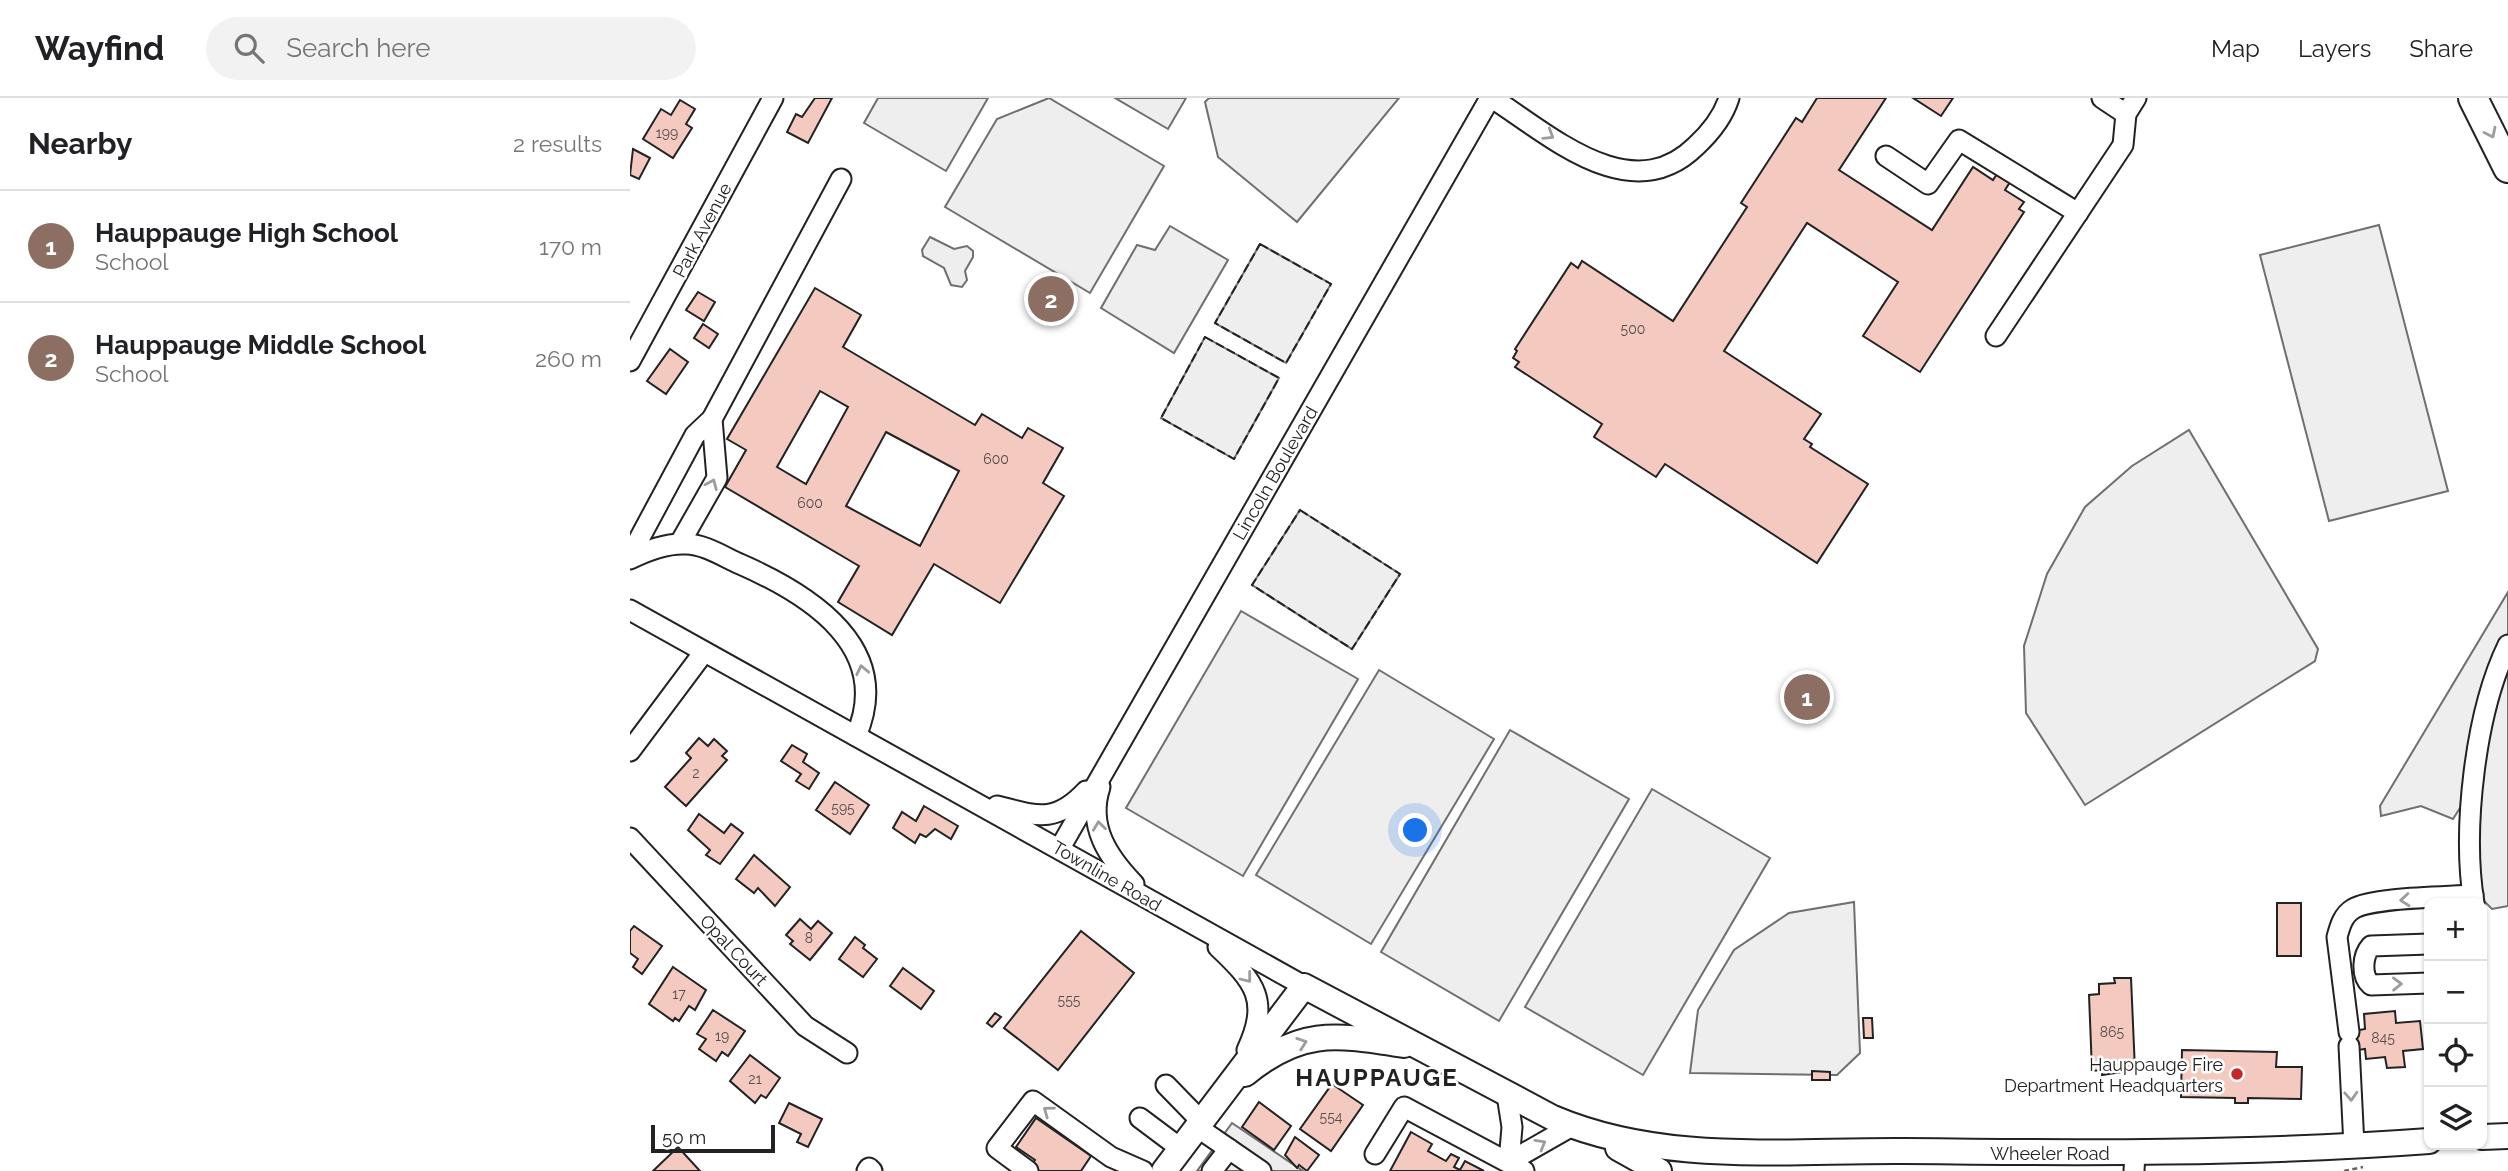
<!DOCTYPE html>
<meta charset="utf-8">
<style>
:root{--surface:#fff;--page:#f2f2f2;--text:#202124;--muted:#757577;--line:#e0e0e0;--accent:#0b8043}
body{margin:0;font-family:Raleway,sans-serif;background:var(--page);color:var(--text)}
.controls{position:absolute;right:21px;bottom:21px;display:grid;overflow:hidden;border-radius:14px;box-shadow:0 2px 5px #0004}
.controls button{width:63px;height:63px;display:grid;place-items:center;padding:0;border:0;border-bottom:2px solid var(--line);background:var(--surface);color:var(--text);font:35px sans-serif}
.scale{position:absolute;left:21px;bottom:18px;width:124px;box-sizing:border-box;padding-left:7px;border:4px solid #222;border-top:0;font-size:19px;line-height:24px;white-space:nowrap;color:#222;-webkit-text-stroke:5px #fff;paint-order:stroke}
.you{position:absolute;left:786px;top:733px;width:24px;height:24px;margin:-18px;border:5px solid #fff;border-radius:50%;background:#1a73e8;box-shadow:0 0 0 10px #1a73e833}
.badge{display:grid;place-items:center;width:46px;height:46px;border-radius:50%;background:var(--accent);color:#fff;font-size:23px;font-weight:700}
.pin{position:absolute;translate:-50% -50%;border:4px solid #fff;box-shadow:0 2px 7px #0006}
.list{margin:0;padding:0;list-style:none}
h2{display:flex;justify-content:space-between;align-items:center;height:91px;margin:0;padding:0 28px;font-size:30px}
h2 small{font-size:23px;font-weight:400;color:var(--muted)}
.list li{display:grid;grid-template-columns:46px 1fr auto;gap:21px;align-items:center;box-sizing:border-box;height:112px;padding:0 28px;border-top:2px solid var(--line)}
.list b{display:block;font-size:26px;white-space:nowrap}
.list p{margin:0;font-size:23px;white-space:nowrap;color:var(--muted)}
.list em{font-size:23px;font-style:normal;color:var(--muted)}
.icon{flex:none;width:38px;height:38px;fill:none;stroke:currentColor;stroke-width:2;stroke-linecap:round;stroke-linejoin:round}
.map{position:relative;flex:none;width:1878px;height:1073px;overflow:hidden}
header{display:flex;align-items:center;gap:42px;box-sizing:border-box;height:98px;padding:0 35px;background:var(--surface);border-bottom:2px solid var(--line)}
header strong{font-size:33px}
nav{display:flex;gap:38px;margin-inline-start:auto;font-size:24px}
.search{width:490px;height:63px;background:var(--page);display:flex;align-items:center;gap:18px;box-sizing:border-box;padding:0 24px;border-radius:38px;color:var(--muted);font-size:26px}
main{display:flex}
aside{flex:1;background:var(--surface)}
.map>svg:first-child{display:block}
.green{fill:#eee;stroke:#6f6f6f;stroke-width:2}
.parking{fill:#ededed;stroke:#6f6f6f;stroke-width:2}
.building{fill:#f3c9c0;stroke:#222;stroke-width:2;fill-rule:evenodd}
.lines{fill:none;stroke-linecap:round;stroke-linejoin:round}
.minor-casing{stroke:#222;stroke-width:23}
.major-casing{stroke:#222;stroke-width:28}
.highway-casing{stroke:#222;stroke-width:32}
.path{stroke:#646464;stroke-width:2.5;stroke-dasharray:5 3.5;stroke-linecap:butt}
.minor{stroke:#fff;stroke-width:19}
.major{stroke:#fff;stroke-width:24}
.highway{stroke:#fff;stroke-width:28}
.fence{stroke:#222;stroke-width:2;stroke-dasharray:9 3.5;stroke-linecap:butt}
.oneway{stroke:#9c9c9c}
.poi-dot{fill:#c62828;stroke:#fff;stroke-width:2.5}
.labels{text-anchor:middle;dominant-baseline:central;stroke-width:5;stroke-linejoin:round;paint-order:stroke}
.number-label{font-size:14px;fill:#564c4a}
.street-label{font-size:18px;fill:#222;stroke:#fff}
.poi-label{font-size:18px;fill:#222;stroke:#fff;text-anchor:end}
.district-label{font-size:24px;font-weight:bold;letter-spacing:2px;fill:#222;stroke:#fff}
</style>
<header>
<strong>Wayfind</strong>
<div class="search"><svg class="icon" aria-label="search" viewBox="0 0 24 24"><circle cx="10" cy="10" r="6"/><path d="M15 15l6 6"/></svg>Search here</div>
<nav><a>Map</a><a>Layers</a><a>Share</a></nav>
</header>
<main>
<aside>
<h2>Nearby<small>2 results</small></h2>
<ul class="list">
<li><span class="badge" style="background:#8d6e63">1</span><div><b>Hauppauge High School</b><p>School</p></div><em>170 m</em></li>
<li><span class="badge" style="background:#8d6e63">2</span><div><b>Hauppauge Middle School</b><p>School</p></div><em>260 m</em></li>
</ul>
</aside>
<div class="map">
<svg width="1878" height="1073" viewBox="0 0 1878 1073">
<rect width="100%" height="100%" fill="#fff"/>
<g class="green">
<path d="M248,0H358L316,73L234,25Z"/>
<path d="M419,0L534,68L460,195L315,109L367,21Z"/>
<path d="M485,0H556L538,31Z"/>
<path d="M579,0H769L667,124L588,59L575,4Z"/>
<path d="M1749,127L1818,393L1699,423L1630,157Z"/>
<path d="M540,128L598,162L544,255L471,210L507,147L525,152Z"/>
<path d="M300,139L324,151L337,148L343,153V159L335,173L337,182L332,189L321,187L314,170L293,158L292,152Z"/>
<path d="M630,146L701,186L656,265L585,225Z"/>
<path d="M575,239L649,280L604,361L531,320Z"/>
<path d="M1559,332L1688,551L1685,563L1455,707L1396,615L1394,548L1417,476L1455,409L1502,368Z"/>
<path d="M670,412L770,476L722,551L622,487Z"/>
<path d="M1878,494V808L1862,811L1853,802L1835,702L1823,721L1791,708L1751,718L1750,708Z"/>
<path d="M611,513L728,581L613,778L496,710Z"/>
<path d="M749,572L864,641L741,846L626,777Z"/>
<path d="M880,632L999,701L869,923L751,854Z"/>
<path d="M1022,691L1140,760L1013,977L895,909Z"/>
<path d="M1224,804L1230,955L1207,977L1060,975L1068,912L1104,852L1159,815Z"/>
</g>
<path class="parking" d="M602,1025L673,1073H567Z"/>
<g class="building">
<path d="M185,0H202L178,45L157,34L166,16L172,19Z"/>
<path d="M1187,0H1256L1209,72L1302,132L1343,69L1363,82L1367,76L1380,84L1375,92L1394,104L1389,111L1394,114L1290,274L1233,238L1268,184L1177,125L1094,253L1191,316L1174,341L1182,346L1180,349L1238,386L1187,465L1035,366L1026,379L964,339L972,326L885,269L889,264L883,260L887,253L885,251L941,165L948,170L952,163L1043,223L1117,109L1111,105L1166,20L1172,24Z"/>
<path d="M1283,0H1323L1311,18Z"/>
<path d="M50,2L65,11L56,26L62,30L43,60L13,41L31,11L41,17Z"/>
<path d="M3,51L20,60L9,81L0,77Z"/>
<path d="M185,190L231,217L213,249L345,327L352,316L392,340L398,330L433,350L413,385L434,398L370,505L304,466L262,537L208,504L229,468L95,389L116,352L97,341ZM190,293L218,309L176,386L147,369ZM256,334L329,373L290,448L216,408Z"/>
<path d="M68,194L85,204L74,223L56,212Z"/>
<path d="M73,226L88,236L79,250L64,240Z"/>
<path d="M40,251L58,264L36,296L17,283Z"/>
<path d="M69,640L78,648L84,641L97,653L92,658L97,662L56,708L35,689L61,660L56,655Z"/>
<path d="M162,647L177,656L173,664L189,675L179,691L166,683L171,676L151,663Z"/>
<path d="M205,684L239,707L220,736L186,712Z"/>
<path d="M294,708L328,728L321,741L305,731L296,739L290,736L285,745L263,730L272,714L286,723Z"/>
<path d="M69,716L94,735L101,726L113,735L90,766L76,757L80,752L58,732Z"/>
<path d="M124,757L160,789L145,808L128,790L124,795L106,781Z"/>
<rect x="1647" y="805" width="24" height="53"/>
<path d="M170,821L181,831L188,823L202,835L180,862L160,846L163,843L156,837Z"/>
<path d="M4,828L32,848L12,876L3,869L8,861L0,855V833Z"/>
<path d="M451,833L504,875L428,972L374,930Z"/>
<path d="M225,839L235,847L233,850L247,861L233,879L209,861Z"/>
<path d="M43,869L76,892L65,912L59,908L49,923L45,920L43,923L19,906Z"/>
<path d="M273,870L304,893L291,911L260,888Z"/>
<path d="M1484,880H1501L1505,972L1472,977V972L1462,973L1459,897L1469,896V886L1485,885Z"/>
<path d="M83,912L115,933L98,958L92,954L86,963L69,951L76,941L67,936Z"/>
<path d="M1765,913L1766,925L1790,923L1793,951L1773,953L1775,969L1757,970L1755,959L1736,961L1735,951L1728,952L1719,934L1735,931L1734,916Z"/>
<path d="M365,915L371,919L362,929L357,925Z"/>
<path d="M1233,920H1242L1243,940H1234Z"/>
<path d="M1552,952L1647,954L1646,969H1672L1671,1001L1618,1000V1005H1605V1000L1551,999Z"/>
<path d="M120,957L150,980L136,1000L131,997L125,1005L100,983Z"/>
<path d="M1182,973L1200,974V982H1182Z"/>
<path d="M702,986L733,1007L701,1053L670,1031Z"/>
<path d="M629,1004L661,1028L644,1052L612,1029Z"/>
<path d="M159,1005L192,1021L178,1049L167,1044L171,1036L149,1025Z"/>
<path d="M406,1020L461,1058L451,1073H406L400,1069L405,1062L386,1049Z"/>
<path d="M781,1034L802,1046L798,1053L816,1063L821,1056L829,1060L824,1069L830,1072L835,1063L854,1073H760Z"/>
<path d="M665,1039L689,1057L677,1073L669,1067L667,1070L655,1057Z"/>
<path d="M48,1049L70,1073H23Z"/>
</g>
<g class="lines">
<g class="minor-casing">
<g id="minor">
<path d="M862,0C920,37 1001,112 1066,48C1080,35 1093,19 1099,0"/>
<path d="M1472,0L1496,16"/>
<path d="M1256,58L1298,86L1329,42L1448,115"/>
<path d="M1366,238L1493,47L1496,16L1506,0"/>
<path d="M0,263L143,0"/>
<path d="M82,321L211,81"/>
<path d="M0,458L65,337L82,321L87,380L50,445"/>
<path d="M0,461C18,452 36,445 56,446C74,446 94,459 110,466C181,497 264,550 226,638"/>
<path d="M0,512L674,888"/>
<path d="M0,653L74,554"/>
<path d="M470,689C457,728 478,759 504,786"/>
<path d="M367,708C407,718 425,726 456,693"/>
<path d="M0,740L175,928L217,955"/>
<path d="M430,750C572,499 718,251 860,0"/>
<path d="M1844,805C1832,731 1845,615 1878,547"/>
<path d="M1799,846L1741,848C1732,858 1731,878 1741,887L1799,885"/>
<path d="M588,849C625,884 640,902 617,952"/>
<path d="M1719,934L1707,839C1710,828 1713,817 1723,811C1742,799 1817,799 1843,797"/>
<path d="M1719,948L1724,1048"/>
<path d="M536,987L571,1023"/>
<path d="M877,997L882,1029L879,1064"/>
<path d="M510,1020L550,1050"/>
<path d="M567,1029L631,1073"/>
<path d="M745,1056L774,1009L894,1073"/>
<path d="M879,1064L942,1028"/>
<path d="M237,1073L239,1070L242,1073"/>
<path d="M398,1073L367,1050L403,1003L481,1059L513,1073"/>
<path d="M582,1073L599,1051"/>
<path d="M1504,1073L1505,1055"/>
</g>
</g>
<g class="major-casing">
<g id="major">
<path d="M615,976C672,929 707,937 774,947"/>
<path d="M1852,1039L1878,1038"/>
<path d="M988,1050L1029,1073"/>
<path d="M534,1073L674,888L923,1020C1034,1067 1155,1052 1274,1053C1449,1055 1624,1056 1799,1043"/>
</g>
</g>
<g class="highway-casing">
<path id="highway" d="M1843,0L1878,70"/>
</g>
<path class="path" d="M1714,1073L1733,1069"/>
<use href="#minor" class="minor"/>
<use href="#major" class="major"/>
<use href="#highway" class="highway"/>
<g class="fence">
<path d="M630,146L701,186L656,265L585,225Z"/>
<path d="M575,239L649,280L604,361L531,320Z"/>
<path d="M670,412L770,476L722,551L622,487Z"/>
</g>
</g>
<defs><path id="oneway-chevron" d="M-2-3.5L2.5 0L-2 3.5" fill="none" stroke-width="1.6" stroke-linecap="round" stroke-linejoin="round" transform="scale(1.75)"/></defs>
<g class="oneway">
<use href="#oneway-chevron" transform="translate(1861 35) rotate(64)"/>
<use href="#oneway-chevron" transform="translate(919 37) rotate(32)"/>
<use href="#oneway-chevron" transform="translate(82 386) rotate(-67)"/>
<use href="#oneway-chevron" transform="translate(232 572) rotate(-102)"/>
<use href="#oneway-chevron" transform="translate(469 728) rotate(-97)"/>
<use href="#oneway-chevron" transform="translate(1775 802) rotate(175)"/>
<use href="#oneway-chevron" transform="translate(617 880) rotate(52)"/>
<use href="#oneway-chevron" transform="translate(1767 886) rotate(-1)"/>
<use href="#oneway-chevron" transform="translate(672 945) rotate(-19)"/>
<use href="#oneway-chevron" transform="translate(1721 998) rotate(87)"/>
<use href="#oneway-chevron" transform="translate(418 1013) rotate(-144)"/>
<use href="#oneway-chevron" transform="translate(911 1046) rotate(-30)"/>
</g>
<circle class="poi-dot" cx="1607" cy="976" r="7"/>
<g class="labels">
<g class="number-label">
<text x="37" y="35">199</text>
<text x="1003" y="231">500</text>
<text x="366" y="361">600</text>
<text x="180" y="405">600</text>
<text x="66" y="675">2</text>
<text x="213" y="710">595</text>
<text x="179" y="840">8</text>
<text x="49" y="896">17</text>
<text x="439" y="902">555</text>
<text x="1482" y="934">865</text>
<text x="92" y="938">19</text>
<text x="1753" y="940">845</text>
<text x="125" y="981">21</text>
<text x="701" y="1019">554</text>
</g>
<g class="street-label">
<text transform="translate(72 132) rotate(-62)">Park Avenue</text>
<text transform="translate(645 375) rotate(-60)">Lincoln Boulevard</text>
<text transform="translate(477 778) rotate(30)">Townline Road</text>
<text transform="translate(104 852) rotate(47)">Opal Court</text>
<text x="1420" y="1055">Wheeler Road</text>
</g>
<g class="poi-label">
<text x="1593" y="966">Hauppauge Fire<tspan x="1593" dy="21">Department Headquarters</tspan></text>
</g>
<g class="district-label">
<text x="747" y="979">HAUPPAUGE</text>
</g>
</g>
</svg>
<div class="controls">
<button>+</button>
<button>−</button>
<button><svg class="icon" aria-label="locate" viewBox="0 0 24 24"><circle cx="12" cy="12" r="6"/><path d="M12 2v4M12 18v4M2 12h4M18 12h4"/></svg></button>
<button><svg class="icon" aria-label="layers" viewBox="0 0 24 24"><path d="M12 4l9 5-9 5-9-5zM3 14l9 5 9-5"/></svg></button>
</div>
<div class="scale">50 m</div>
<div class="you"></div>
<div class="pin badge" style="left:1177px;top:599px;background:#8d6e63">1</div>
<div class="pin badge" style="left:421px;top:201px;background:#8d6e63">2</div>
</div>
</main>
